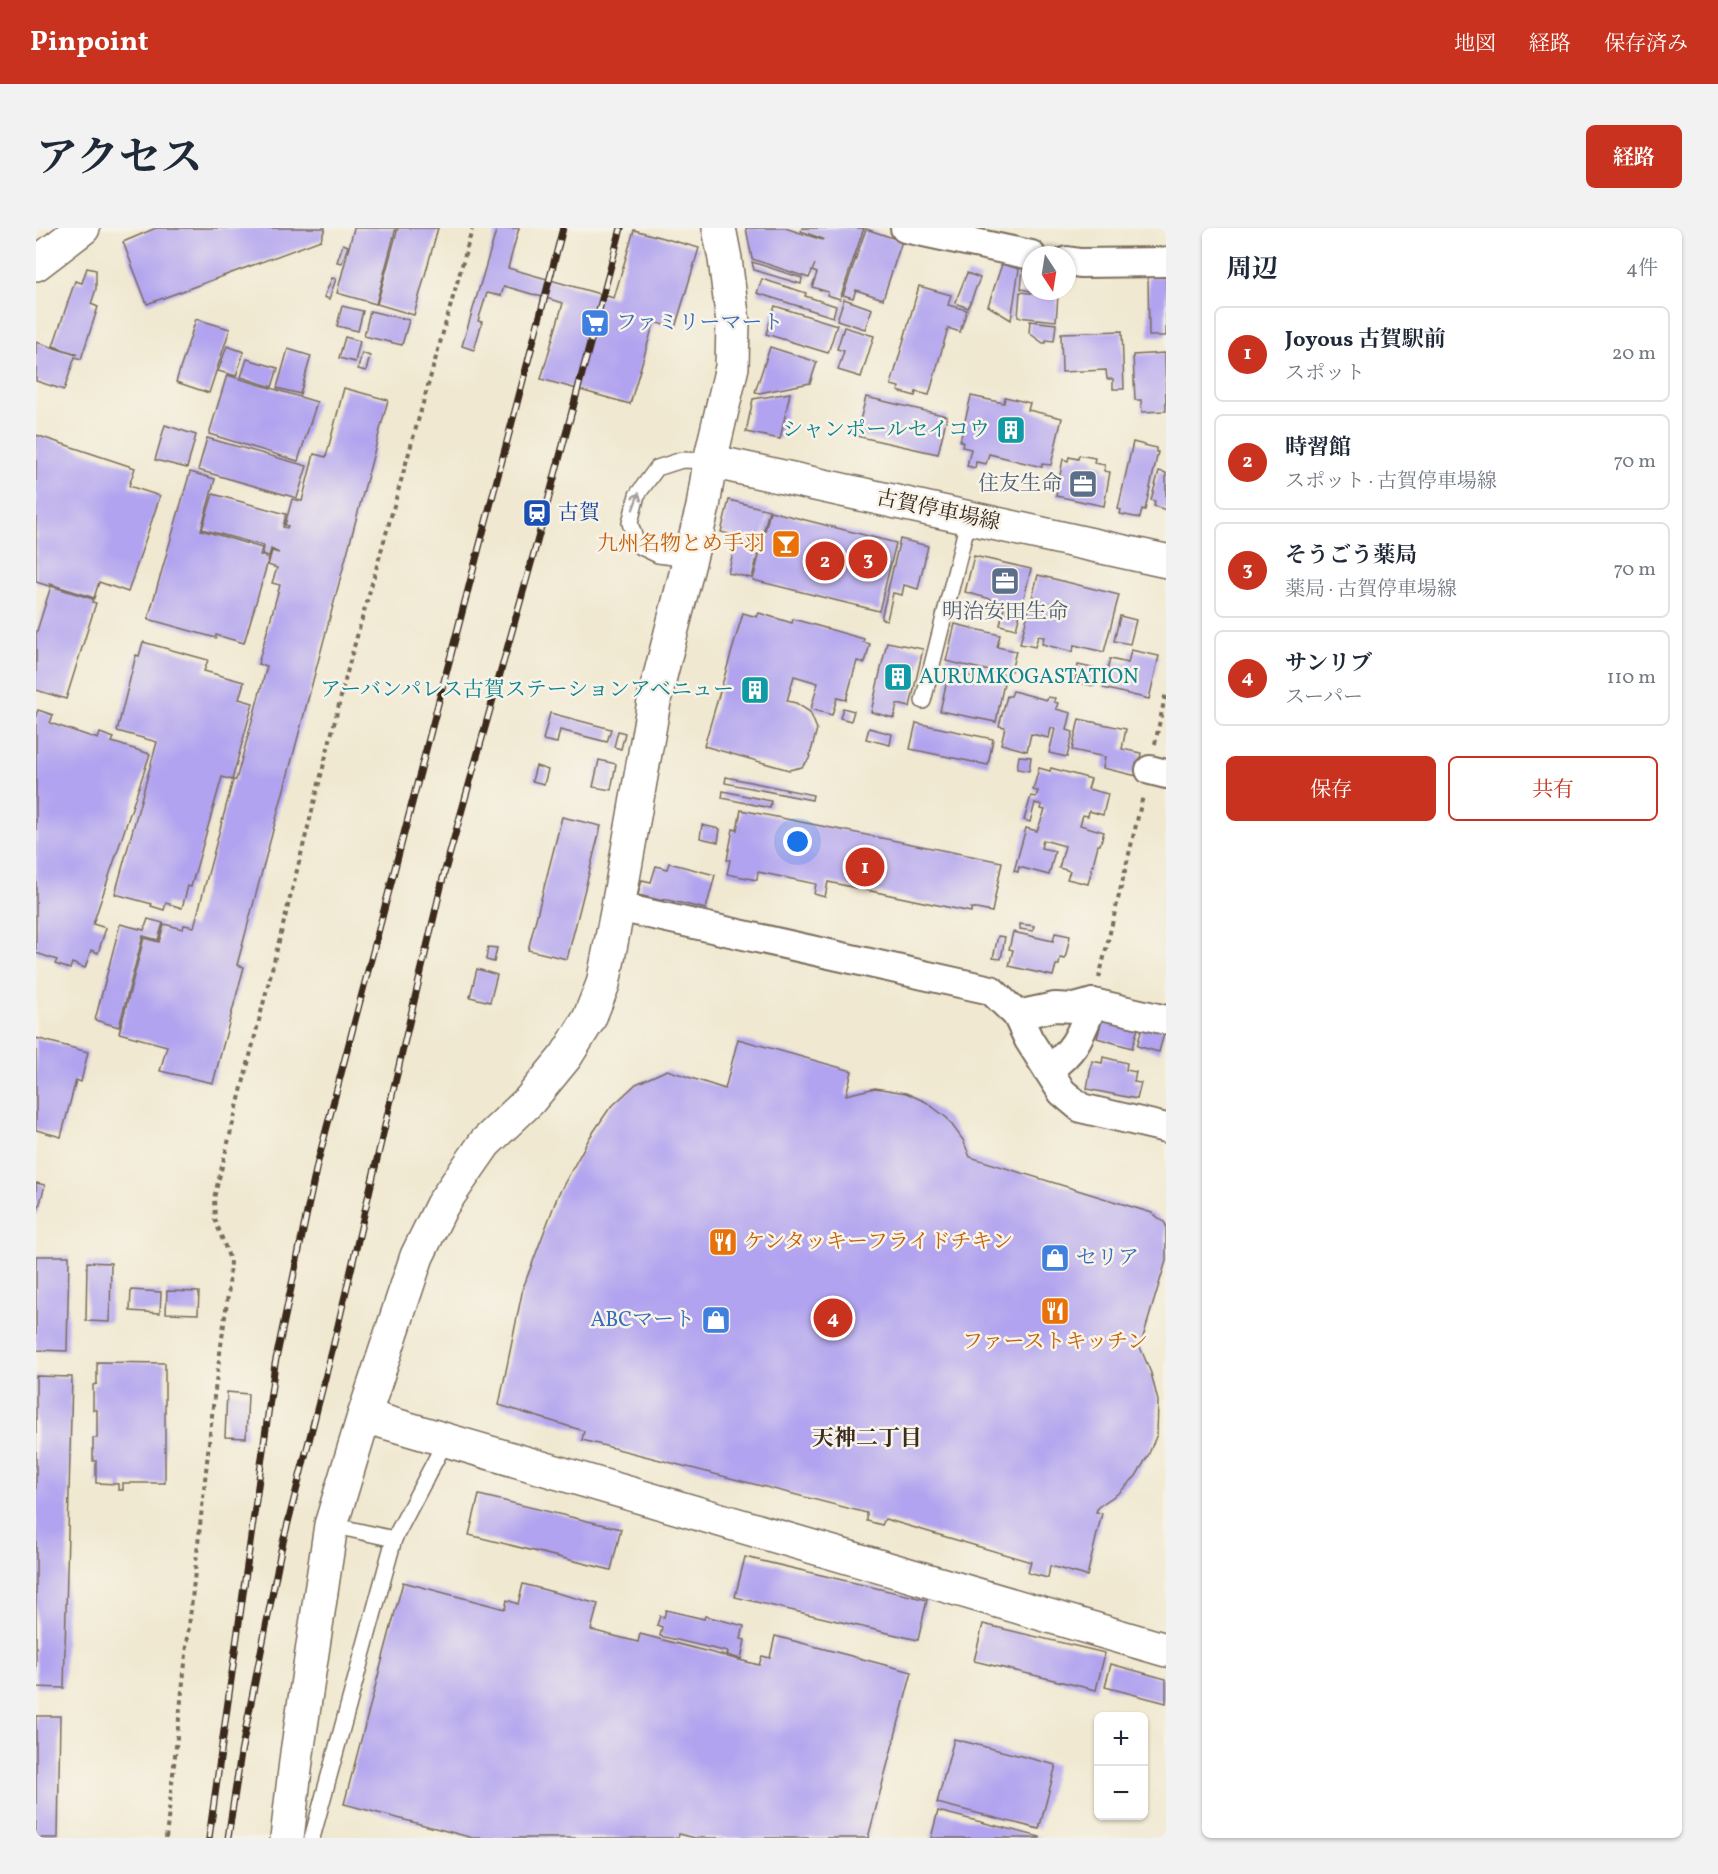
<!DOCTYPE html>
<html lang="ja">
<meta charset="utf-8">
<style>
:root{--surface:#fff;--page:#f2f2f3;--text:#1f2937;--muted:#747a83;--line:#e0e1e3;--accent:#c8321e}
body{margin:0;font-family:Vollkorn,"Noto Serif JP",serif;background:var(--page);color:var(--text)}
.controls{position:absolute;right:18px;bottom:18px;display:grid;overflow:hidden;border-radius:9px;box-shadow:0 2px 4px #0004}
.controls button{width:54px;height:54px;display:grid;place-items:center;padding:0;border:0;border-bottom:2px solid var(--line);background:var(--surface);color:var(--text);font:30px sans-serif}
.compass{position:absolute;left:986px;top:18px;width:54px;height:54px;border-radius:50%;background:var(--surface);box-shadow:0 2px 4px #0004;rotate:168deg}
.you{position:absolute;left:762px;top:614px;width:21px;height:21px;margin:-15px;border:4px solid #fff;border-radius:50%;background:#1a73e8;box-shadow:0 0 0 9px #1a73e833}
.badge{display:grid;place-items:center;width:39px;height:39px;border-radius:50%;background:var(--accent);color:#fff;font-size:20px;font-weight:700}
.pin{position:absolute;translate:-50% -50%;border:3px solid #fff;box-shadow:0 2px 6px #0006}
.list{margin:0;padding:0;list-style:none}
h2{display:flex;justify-content:space-between;align-items:center;height:78px;margin:0;padding:0 24px;font-size:26px}
h2 small{font-size:20px;font-weight:400;color:var(--muted)}
.list li{display:grid;grid-template-columns:39px 1fr auto;gap:18px;align-items:center;box-sizing:border-box;height:96px;margin:0 12px 12px;padding:0 12px;border:2px solid var(--line);border-radius:9px}
.list b{display:block;font-size:22px;white-space:nowrap}
.list p{margin:0;font-size:20px;white-space:nowrap;color:var(--muted)}
.list em{font-size:20px;font-style:normal;color:var(--muted)}
.actions{display:flex;gap:12px;padding:18px 24px}
.actions a{flex:1;padding:14px 0;border:2px solid var(--accent);border-radius:9px;text-align:center;font-size:21px;color:var(--accent)}
.actions .main{background:var(--accent);color:#fff}
.map{position:relative;flex:none;width:1130px;height:1610px;overflow:hidden;border-radius:9px}
header{display:flex;align-items:center;gap:36px;box-sizing:border-box;height:84px;padding:0 30px;background:var(--accent);color:#fff}
header strong{font-size:28px}
nav{display:flex;gap:33px;margin-inline-start:auto;font-size:21px}
.intro{display:flex;align-items:center;justify-content:space-between;box-sizing:border-box;height:144px;padding:0 36px}
h1{margin:0;font-size:42px}
.button{padding:15px 27px;border-radius:9px;background:var(--accent);color:#fff;font-size:21px;font-weight:700}
main{display:flex;gap:36px;padding:0 36px}
aside{flex:1;background:var(--surface);border-radius:9px;box-shadow:0 2px 4px #0004}
.map>svg:first-child{display:block}
.building{fill:#b1a3ef}
.lines{fill:none;stroke-linecap:round;stroke-linejoin:round}
.service-casing{stroke:#7a6c5c;stroke-width:18}
.minor-casing{stroke:#7a6c5c;stroke-width:32}
.tertiary-casing{stroke:#7a6c5c;stroke-width:36}
.secondary-casing{stroke:#7a6c5c;stroke-width:36}
.path{stroke:#7a6c5c;stroke-width:4;stroke-dasharray:4.5 4.5;stroke-linecap:butt}
.service{stroke:#fff;stroke-width:15}
.minor{stroke:#fff;stroke-width:28}
.tertiary{stroke:#fff;stroke-width:33}
.secondary{stroke:#fff;stroke-width:33}
.rail-casing{stroke:#3b2a1e;stroke-width:7}
.rail{stroke:#f7f3e8;stroke-width:4.5;stroke-dasharray:14;stroke-linecap:butt}
.oneway{stroke:#a79f9a}
.labels{text-anchor:middle;dominant-baseline:central;stroke-width:5;stroke-linejoin:round;paint-order:stroke}
.shop-label{font-size:21px;fill:#366cbe;stroke:#f7f3e8;text-anchor:start}
.culture-label{font-size:21px;fill:#0d838f;stroke:#f7f3e8;text-anchor:end}
.service-label{font-size:21px;fill:#4e5e75;stroke:#f7f3e8;text-anchor:end}
.street-label{font-size:21px;fill:#3b2a1e;stroke:#f7f3e8}
.transit-label{font-size:21px;fill:#164399;stroke:#f7f3e8;text-anchor:start}
.food-label{font-size:21px;fill:#c56008;stroke:#f7f3e8;text-anchor:end}
.neighbourhood-label{font-size:22px;font-weight:bold;fill:#3b2a1e;stroke:#f7f3e8}
</style>
<header>
<strong>Pinpoint</strong>
<nav><a>地図</a><a>経路</a><a>保存済み</a></nav>
</header>
<div class="intro"><h1>アクセス</h1><a class="button">経路</a></div>
<main>
<div class="map">
<svg width="1130" height="1610" viewBox="0 0 1130 1610">
<rect width="100%" height="100%" fill="#f7f3e8"/>
<filter id="ink" filterUnits="userSpaceOnUse"><feTurbulence type="fractalNoise" baseFrequency=".0167" numOctaves="2"/><feDisplacementMap in="SourceGraphic" scale="12" xChannelSelector="R" yChannelSelector="G"/><feConvolveMatrix kernelMatrix="1 2 1 2 8 2 1 2 1" color-interpolation-filters="sRGB"/></filter>
<filter id="wash" filterUnits="userSpaceOnUse"><feTurbulence type="fractalNoise" baseFrequency=".008" numOctaves="4" result="noise"/><feDisplacementMap in="SourceGraphic" scale="24" xChannelSelector="R" yChannelSelector="G"/><feGaussianBlur stdDeviation="1.35" result="paint"/><feColorMatrix in="noise" values="0 0 0 0 0 0 0 0 0 0 0 0 0 0 0 0 0 1.4 0 .05"/><feComposite in="paint" operator="in"/></filter>
<g filter="url(#wash)">
<rect width="100%" height="100%" fill="#f0e8d0"/>
<g id="blocks">
<g class="building">
<path d="M120,0H289L285,12L111,76L87,14Z"/>
<path d="M318,0H360L340,76L301,65Z"/>
<path d="M362,0H402L378,87L341,76Z"/>
<path d="M461,0H483L472,40L578,70L598,2L663,20L639,100L618,94L594,176L505,151L527,75L468,58L465,68L451,65L442,93L446,94L438,122L426,118Z"/>
<path d="M710,0H749L786,12L787,11L765,3L766,0H828L804,71L791,67L792,64L776,59L781,45L776,43L779,36L773,50L716,31Z"/>
<path d="M830,1L866,13L847,71L820,62L817,70L807,67Z"/>
<path d="M307,16L312,18L306,35L301,34Z"/>
<path d="M716,34L766,50L765,56L718,42Z"/>
<path d="M966,36L983,41L975,92L952,78Z"/>
<path d="M51,40L60,42V61L55,76L62,79L45,131L39,129L28,162L0,153V114L40,127L41,126L17,118L39,53L46,55Z"/>
<path d="M987,41L995,42V63L985,61Z"/>
<path d="M931,45L944,50L932,80L919,75Z"/>
<path d="M1130,48V108H1113L1112,49Z"/>
<path d="M296,50L300,51L293,71L288,69Z"/>
<path d="M726,51L770,65L769,68L800,78L797,89L721,65Z"/>
<path d="M883,58L915,67L912,77L931,82L924,104L912,100L893,167L880,164L879,168L862,163L863,159L855,157Z"/>
<path d="M984,64L1022,68L1020,93L982,89Z"/>
<path d="M808,71L836,81L829,101L801,92Z"/>
<path d="M306,78L327,83L322,103L301,98Z"/>
<path d="M739,78L801,97L792,125L730,106Z"/>
<path d="M334,83L373,92L366,117L328,108Z"/>
<path d="M160,91L194,101L173,165L140,154Z"/>
<path d="M994,93L1020,96L1018,113L1010,112V115H1007L993,105Z"/>
<path d="M808,99L838,108L825,149L802,142L808,123L801,121Z"/>
<path d="M1086,103L1088,161H1077V151H1071L1070,142L1026,144L1025,105Z"/>
<path d="M309,109L324,113L319,134L303,130Z"/>
<path d="M191,118L208,124L200,148L182,143Z"/>
<path d="M734,119L781,134L774,155L723,165L719,164Z"/>
<path d="M252,121L275,128L264,166L241,160Z"/>
<path d="M326,125L334,128L330,143L322,141Z"/>
<path d="M1129,125L1130,183L1106,184L1105,172H1099L1097,127Z"/>
<path d="M211,131L242,140L236,159L205,149Z"/>
<path d="M191,147L281,174L262,233L173,206Z"/>
<path d="M308,160L352,172L201,737L208,739L177,855L124,843L131,818L83,805L108,710L123,714L128,696L147,701L148,697L158,699L197,552H200L231,438L222,436L244,357L236,355L241,340L232,337L236,323L243,325L235,321L233,328L226,326L228,318L166,301L177,266L250,286L247,299L251,300L252,298L249,297L256,271L266,273L278,226L290,229Z"/>
<path d="M754,165L744,211L710,204L717,171Z"/>
<path d="M935,168L968,175L969,169L994,175L992,182L1026,190L1015,237L1006,236V239L953,226L950,236L940,234L939,240L931,238L935,221L926,219L927,214L924,213Z"/>
<path d="M830,169L911,188L902,226L820,208Z"/>
<path d="M129,197L160,207L151,240L119,232Z"/>
<path d="M0,207L99,240L93,258L124,268L92,364L63,354L58,370L14,356L13,358L0,354Z"/>
<path d="M171,210L271,238L261,270L162,242Z"/>
<path d="M1097,214L1120,220V224H1122L1109,282L1106,281L1104,290L1084,286L1085,282L1082,281Z"/>
<path d="M1043,227L1059,230L1058,235L1069,237L1068,243L1074,244L1068,278L1020,268L1027,231L1032,233L1033,229L1042,231Z"/>
<path d="M1123,243L1130,245V282L1118,278L1119,273L1115,272Z"/>
<path d="M154,244L179,251L165,302L226,320L224,327L233,330L208,415L180,407V410L112,391Z"/>
<path d="M693,272L733,282L716,350L692,345L701,308L685,304Z"/>
<path d="M734,283L860,315L843,383L717,352Z"/>
<path d="M864,311L892,318L882,361L868,357L866,367L857,365L851,392L845,391Z"/>
<path d="M938,328L995,341L980,401L964,397L969,375L929,364Z"/>
<path d="M1002,347L1083,367L1068,424L1038,417L1037,424L1006,416L1008,409L1002,408L999,419L984,416Z"/>
<path d="M15,358L57,371L56,374L60,375L30,471L0,462V406Z"/>
<path d="M707,385L721,389L723,385L756,395L757,391L828,411L827,414L834,416L829,435L821,433L810,472L801,470L796,487L775,481L782,455L758,448L751,473L760,475L774,484L781,501L773,531L766,539L753,542L668,518Z"/>
<path d="M1084,388L1100,392L1094,416L1078,413Z"/>
<path d="M919,396L964,407L961,419L980,423L975,443L972,442L971,447L910,433Z"/>
<path d="M107,414L172,432L168,443L208,454L203,471L217,475L196,552L186,549L155,659L152,658L146,680L130,675L128,682L115,678L116,676L79,666L121,514L81,503L100,427L103,428Z"/>
<path d="M851,414L887,421L874,479L861,476L858,490L835,484Z"/>
<path d="M1095,422L1123,428L1113,471L1067,460L1074,431L1092,435Z"/>
<path d="M1042,437L1061,441L1058,458L1039,454Z"/>
<path d="M913,444L968,455L960,494L904,483Z"/>
<path d="M977,463L1011,472L1012,469L1019,470L1018,474L1022,475L1020,481L1035,485L1031,502L1037,504L1031,529L1013,525L1019,501L1015,500L1013,510L995,506L991,523L965,516L969,499L963,498L971,468H975Z"/>
<path d="M807,480L818,483L815,493L804,490Z"/>
<path d="M2,482L17,487L14,495L62,511L64,505L78,510L76,514L114,526L57,696L70,700L62,725L55,722L49,740L36,735L34,741L19,736L21,732L0,725V487Z"/>
<path d="M514,485L575,501L571,514L524,502L521,515L507,512Z"/>
<path d="M1043,491L1090,501L1086,521L1105,525L1101,548L1067,540L1069,529L1036,522Z"/>
<path d="M880,495L957,511L952,537L874,521Z"/>
<path d="M833,500L856,506L854,517L830,511Z"/>
<path d="M582,503L589,505L585,521L578,519Z"/>
<path d="M983,528L995,529L993,543L981,541Z"/>
<path d="M563,532L580,536L575,562L557,559Z"/>
<path d="M500,538L512,542L508,556L496,553Z"/>
<path d="M1003,540L1014,543L1015,540L1055,551L1052,561L1072,566L1067,587L1053,583L1052,588L1047,587L1044,597L1068,604L1064,617H1062L1052,656L1031,651L1034,643L1023,640L1029,618L1007,612L1005,620L1019,623L1013,647L983,639L982,644L978,643L990,600L1001,603L1009,582L1005,581L1006,577L999,575L994,594L988,592L995,568L1000,569L1002,563L997,562Z"/>
<path d="M690,549L777,567L776,572L689,555Z"/>
<path d="M687,563L735,573L734,580L686,570Z"/>
<path d="M705,582L966,634L956,684L935,680V684L792,654L789,669L778,666L780,656L722,644L721,652L691,646L694,632H691L697,601L701,602Z"/>
<path d="M526,589L565,598L531,731L492,722Z"/>
<path d="M666,597L684,601L682,614L664,610Z"/>
<path d="M633,635L679,647L670,681L628,671L627,673L602,667L606,652L615,654L620,638L631,641Z"/>
<path d="M112,691L127,695L122,712L107,708L83,799L59,792L84,696L108,702Z"/>
<path d="M984,696L998,698L997,703L984,701Z"/>
<path d="M977,704L1017,713L1019,705L1034,708L1029,731L1024,730L1023,737H1020L1017,748L973,738L977,722L973,721Z"/>
<path d="M962,708L969,709L965,731L957,730Z"/>
<path d="M452,719L461,720L458,734L450,732Z"/>
<path d="M441,741L461,747L454,774L434,769Z"/>
<path d="M1067,788L1103,797L1096,820L1061,810Z"/>
<path d="M1107,797L1129,802L1123,824L1101,818Z"/>
<path d="M0,810L52,824L45,854L40,852L25,909L0,902Z"/>
<path d="M702,811L816,843L810,867L839,860L870,865L890,874L911,890L927,912L934,929L1116,985L1128,994L1130,997V1033L1104,1119L1115,1145L1122,1173L1121,1206L1112,1228L1100,1248L1084,1264L1062,1279L1060,1284L1066,1285L1051,1348L1014,1338L1012,1350L992,1345L995,1334L849,1291L846,1297L831,1293V1285L546,1212L548,1203L463,1177L487,1060L522,967L554,909L573,881L600,856L631,842L689,861Z"/>
<path d="M1067,829L1091,835L1090,842L1100,844L1098,854L1105,855L1101,871L1051,861L1056,833L1066,835Z"/>
<path d="M0,955L9,957L1,986H0Z"/>
<path d="M0,1028H33L31,1123L0,1122Z"/>
<path d="M51,1034L75,1035L74,1094L50,1093Z"/>
<path d="M95,1062L125,1064L124,1085L94,1083Z"/>
<path d="M131,1063L163,1064L162,1086L130,1085Z"/>
<path d="M61,1134L129,1135V1255H87V1262H82V1256L60,1255V1233H57V1210H61V1182H57V1157L61,1156Z"/>
<path d="M0,1148L36,1149L28,1460L0,1459Z"/>
<path d="M191,1164L212,1166L210,1210L189,1209Z"/>
<path d="M443,1267L585,1301L575,1342L433,1307Z"/>
<path d="M709,1329L891,1372L882,1412L699,1369Z"/>
<path d="M367,1354L469,1381L471,1372L482,1376L487,1356L562,1376L555,1402L602,1414L604,1406L723,1437L726,1428L734,1430L739,1408L876,1444L832,1610H659L643,1606L642,1610H437L308,1576Z"/>
<path d="M630,1382L668,1391L669,1388L708,1398L705,1411L709,1412L705,1431L691,1427L692,1424L624,1408L626,1399L621,1397L624,1388L628,1389Z"/>
<path d="M947,1396L1069,1425L1060,1462L938,1433Z"/>
<path d="M1075,1436L1130,1451V1475L1069,1459Z"/>
<path d="M0,1488H24L22,1610H0Z"/>
<path d="M918,1511L1020,1537L1003,1601L901,1575Z"/>
<path d="M902,1583L1004,1609V1610H895Z"/>
</g>
</g>
</g>
<g filter="url(#ink)">
<use href="#blocks" fill-opacity="0" stroke="#7a6c5c" stroke-width="1.5"/>
<g class="lines">
<g class="service-casing">
<g id="service">
<path d="M653,331L622,327L601,317L594,295L601,267L621,240L646,232L674,233"/>
<path d="M887,473L933,289"/>
<path d="M295,1297L358,1311"/>
<path d="M276,1610L358,1311L410,1212"/>
</g>
</g>
<g class="minor-casing">
<g id="minor">
<path d="M869,0L995,27"/>
<path d="M1031,33L1044,35L1130,34"/>
<path d="M1114,542L1130,546"/>
<path d="M582,679L955,762L981,787L993,812L1026,864L1045,880L1130,900"/>
<path d="M981,787L1019,779L1039,780L1057,775L1130,792"/>
<path d="M1012,842C1041,821 1044,807 1057,775"/>
</g>
</g>
<g class="tertiary-casing">
<g id="tertiary">
<path d="M0,36L47,0"/>
<path d="M328,1188L1130,1422"/>
<path d="M251,1610L261,1525L295,1297L328,1188L381,1028L406,977L449,915L494,872L530,828L553,791L567,756L582,679L619,468L667,279L674,233L696,139L697,94L689,31L683,0"/>
</g>
</g>
<g class="secondary-casing">
<path id="secondary" d="M674,233L1130,333"/>
</g>
<g class="path">
<path d="M1119,516L1130,464"/>
<path d="M1063,750L1107,568"/>
<path d="M130,1610L178,1169L193,1059L194,1032L179,991L178,970L314,433L436,2"/>
</g>
<use href="#service" class="service"/>
<use href="#minor" class="minor"/>
<use href="#tertiary" class="tertiary"/>
<use href="#secondary" class="secondary"/>
<g class="rail-casing">
<g id="rail">
<path d="M173,1610L239,1136L281,937L527,0"/>
<path d="M192,1610L205,1525L245,1322L296,1123L408,646L501,314L585,0"/>
</g>
</g>
<use href="#rail" class="rail"/>
</g>
<defs><path id="oneway-shaft" d="M-6 0H5M1.5-3L5.5 0L1.5 3" fill="none" stroke-width="1.6" stroke-linecap="round" stroke-linejoin="round" transform="scale(1.5)"/></defs>
<use class="oneway" href="#oneway-shaft" transform="translate(600 273) rotate(-70)"/>
</g>
<defs>
<g id="supermarket-square" transform="scale(1.5)"><rect x="-9" y="-9" width="18" height="18" rx="4" fill="#3f7fe0" stroke="#f7f3e8"/><path d="M-6-5.5h2.5l.6 2H6L4.5 2H-2.5L-4.4-4H-6ZM-1.5 3.2a1.3 1.3 0 1 0 .1 0ZM3 3.2a1.3 1.3 0 1 0 .1 0Z" fill="#fff"/></g>
<g id="building-square" transform="scale(1.5)"><rect x="-9" y="-9" width="18" height="18" rx="4" fill="#0f9aa8" stroke="#f7f3e8"/><path d="M-4-6H4V6H1V3H-1V6H-4ZM-2.5-4.3h1.7v1.8h-1.7ZM.8-4.3h1.7v1.8H.8ZM-2.5-1h1.7V.8h-1.7ZM.8-1h1.7V.8H.8Z" fill="#fff"/></g>
<g id="office-square" transform="scale(1.5)"><rect x="-9" y="-9" width="18" height="18" rx="4" fill="#5c6f8a" stroke="#f7f3e8"/><path d="M-6-3h4V-5.5h4V-3h4V5H-6ZM-1-4.5V-3h2v-1.5ZM-6 0V1H6V0Z" fill="#fff"/></g>
<g id="station-square" transform="scale(1.5)"><rect x="-9" y="-9" width="18" height="18" rx="4" fill="#1a4fb4" stroke="#f7f3e8"/><path d="M-3-6H3Q5-6 5-4V2Q5 4 3 4L4.5 6H3L1.5 4h-3L-3 6H-4.5L-3 4Q-5 4-5 2V-4Q-5-6-3-6ZM-3.5-4v3h7v-3ZM-3.5 1v1.5H-2V1ZM2 1v1.5H3.5V1Z" fill="#fff"/></g>
<g id="bar-square" transform="scale(1.5)"><rect x="-9" y="-9" width="18" height="18" rx="4" fill="#e8710a" stroke="#f7f3e8"/><path d="M-6-5H6L.8 .8V4.5H3.5V6h-7V4.5H-.8V.8Z" fill="#fff"/></g>
<g id="restaurant-square" transform="scale(1.5)"><rect x="-9" y="-9" width="18" height="18" rx="4" fill="#e8710a" stroke="#f7f3e8"/><path d="M-5-6h1v4h1v-4h1v4h1v-4h1v5L-1.5 .5V6h-2V.5L-5-1ZM5-6V6H3V1.5H1.5Q1.5-4 5-6Z" fill="#fff"/></g>
<g id="shop-square" transform="scale(1.5)"><rect x="-9" y="-9" width="18" height="18" rx="4" fill="#3f7fe0" stroke="#f7f3e8"/><path d="M-5-2.5h2.3a2.7 3.5 0 0 1 5.4 0H5L5.5 6h-11ZM-1.5-2.5h3a1.5 2.3 0 0 0-3 0Z" fill="#fff"/></g>
</defs>
<g fill-rule="evenodd">
<use href="#supermarket-square" x="559" y="95"/>
<use href="#building-square" x="975" y="202"/>
<use href="#office-square" x="1047" y="256"/>
<use href="#station-square" x="501" y="285"/>
<use href="#bar-square" x="750" y="316"/>
<use href="#office-square" x="969" y="353"/>
<use href="#building-square" x="862" y="449"/>
<use href="#building-square" x="719" y="462"/>
<use href="#restaurant-square" x="687" y="1014"/>
<use href="#shop-square" x="1019" y="1030"/>
<use href="#restaurant-square" x="1019" y="1083"/>
<use href="#shop-square" x="680" y="1092"/>
</g>
<g class="labels">
<g class="shop-label">
<text x="580" y="95">ファミリーマート</text>
<text x="1040" y="1030">セリア</text>
<text x="659" y="1092" text-anchor="end">ABCマート</text>
</g>
<g class="culture-label">
<text x="954" y="202">シャンポールセイコウ</text>
<text x="883" y="449" text-anchor="start">AURUMKOGASTATION</text>
<text x="698" y="462">アーバンパレス古賀ステーションアベニュー</text>
</g>
<g class="service-label">
<text x="1026" y="256">住友生命</text>
<text x="969" y="384" text-anchor="middle">明治安田生命</text>
</g>
<g class="street-label">
<text transform="translate(902 283) rotate(12)">古賀停車場線</text>
</g>
<g class="transit-label">
<text x="522" y="285">古賀</text>
</g>
<g class="food-label">
<text x="729" y="316">九州名物とめ手羽</text>
<text x="708" y="1014" text-anchor="start">ケンタッキーフライドチキン</text>
<text x="1019" y="1114" text-anchor="middle">ファーストキッチン</text>
</g>
<g class="neighbourhood-label">
<text x="831" y="1211">天神二丁目</text>
</g>
</g>
</svg>
<div class="controls">
<button>+</button>
<button>−</button>
</div>
<svg class="compass" viewBox="-18 -18 36 36"><path d="M0-13l5 13h-10z" fill="#e53935"/><path d="M0 13l5-13h-10z" fill="#747a83"/></svg>
<div class="you"></div>
<div class="pin badge" style="left:829px;top:639px">1</div>
<div class="pin badge" style="left:789px;top:333px">2</div>
<div class="pin badge" style="left:832px;top:331px">3</div>
<div class="pin badge" style="left:797px;top:1090px">4</div>
</div>
<aside>
<h2>周辺<small>4件</small></h2>
<ul class="list">
<li><span class="badge">1</span><div><b>Joyous 古賀駅前</b><p>スポット</p></div><em>20 m</em></li>
<li><span class="badge">2</span><div><b>時習館</b><p>スポット · 古賀停車場線</p></div><em>70 m</em></li>
<li><span class="badge">3</span><div><b>そうごう薬局</b><p>薬局 · 古賀停車場線</p></div><em>70 m</em></li>
<li><span class="badge">4</span><div><b>サンリブ</b><p>スーパー</p></div><em>110 m</em></li>
</ul>
<div class="actions"><a class="main">保存</a><a>共有</a></div>
</aside>
</main>
